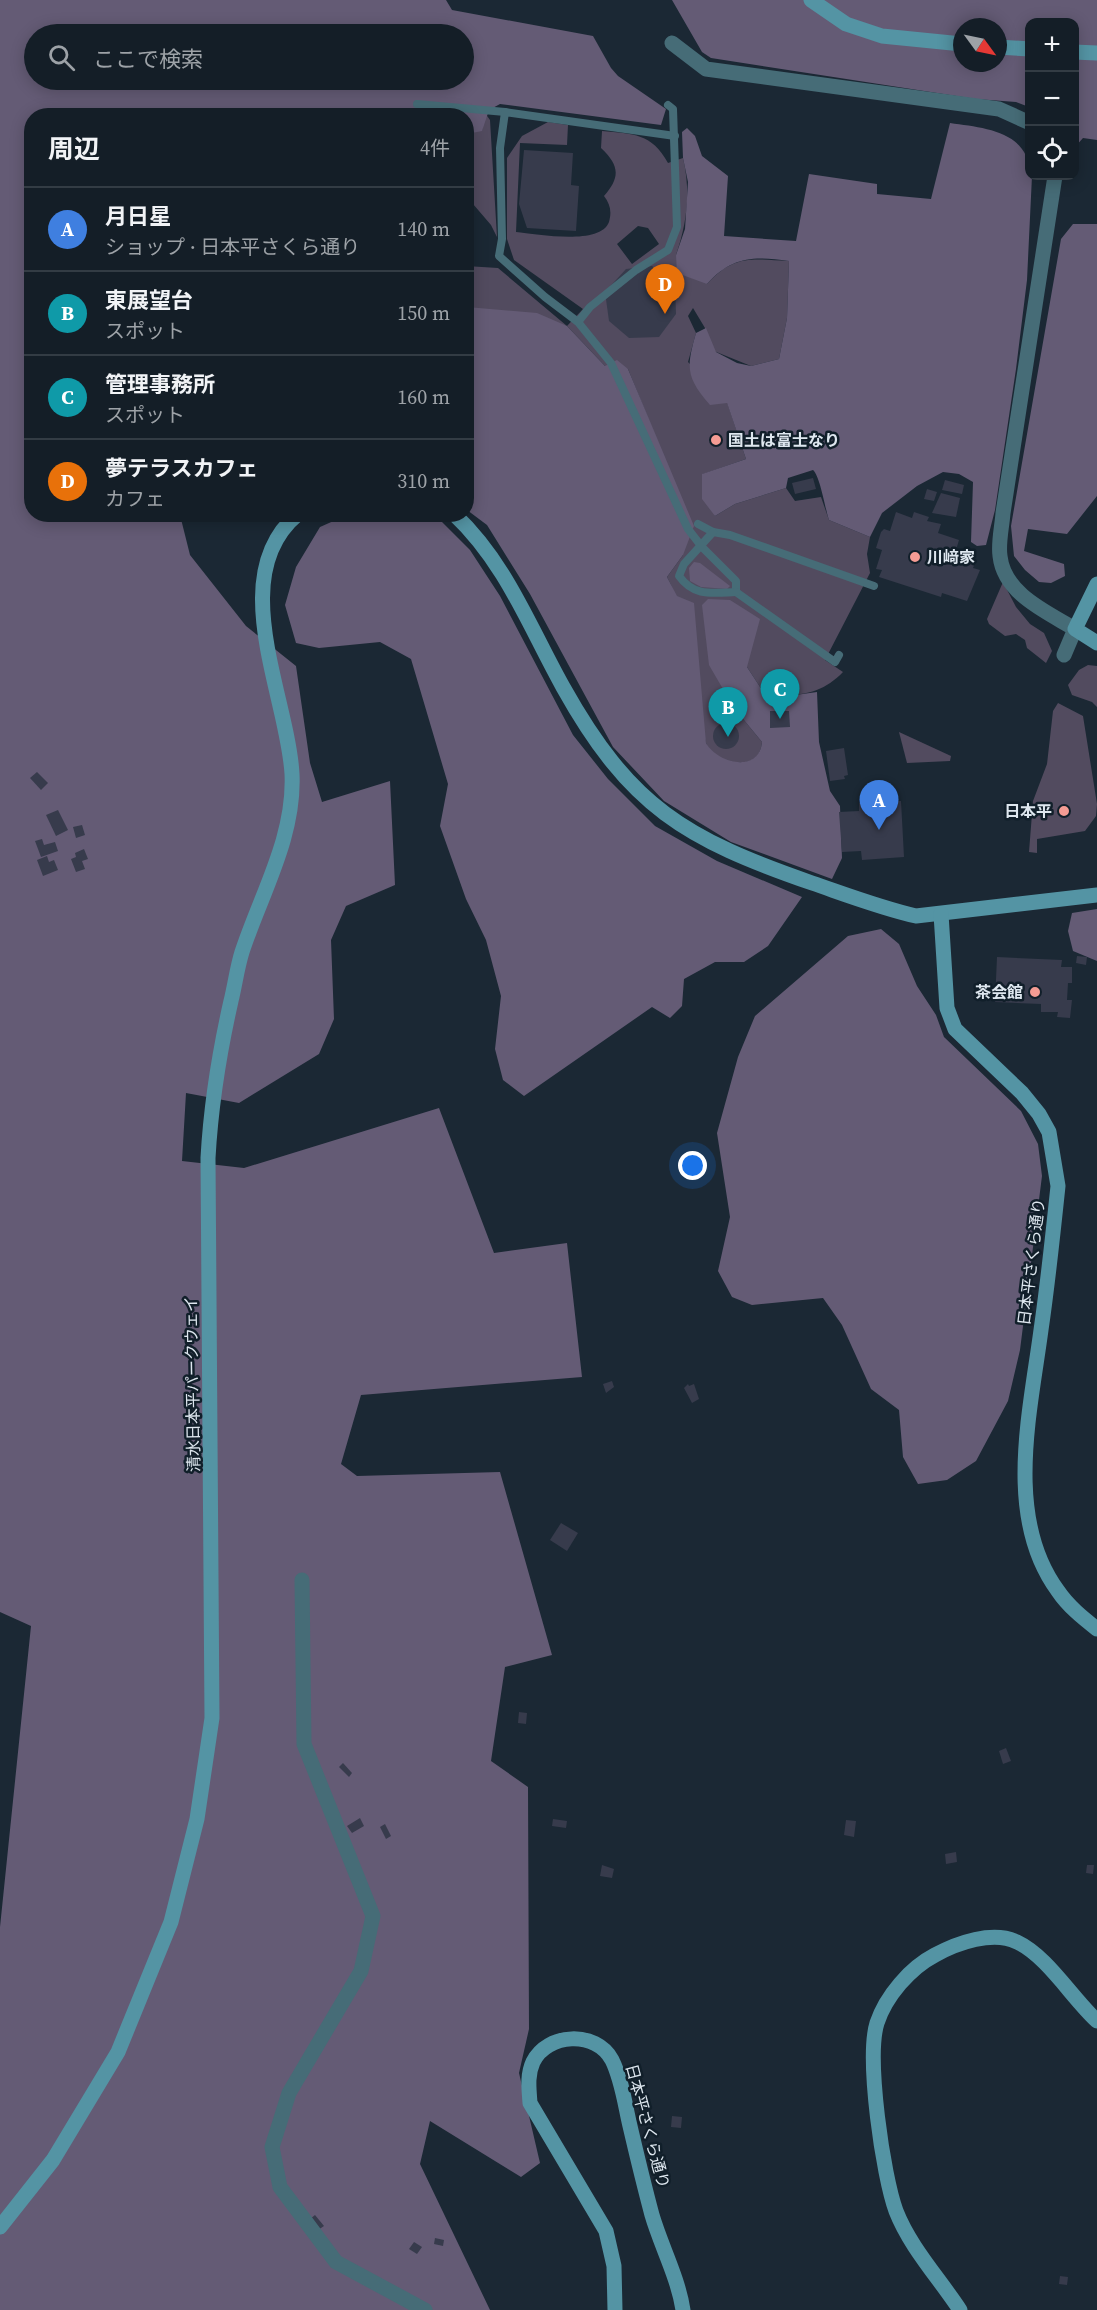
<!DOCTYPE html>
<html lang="ja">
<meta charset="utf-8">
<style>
:root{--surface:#141e27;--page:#1d272f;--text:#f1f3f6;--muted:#9da2a7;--line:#333c44;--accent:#f59c94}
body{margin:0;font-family:"Source Serif 4","Noto Sans JP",serif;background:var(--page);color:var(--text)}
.controls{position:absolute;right:18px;top:18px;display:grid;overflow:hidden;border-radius:12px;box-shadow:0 3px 15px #0003}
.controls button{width:54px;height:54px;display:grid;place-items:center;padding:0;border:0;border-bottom:2px solid var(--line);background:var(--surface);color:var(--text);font:30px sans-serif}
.compass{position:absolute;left:953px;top:18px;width:54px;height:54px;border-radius:50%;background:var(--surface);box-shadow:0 3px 15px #0003;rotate:123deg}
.you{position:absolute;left:693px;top:1166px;width:21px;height:21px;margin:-15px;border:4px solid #fff;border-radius:50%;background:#1a73e8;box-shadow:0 0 0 9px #1a73e833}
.badge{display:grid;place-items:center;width:39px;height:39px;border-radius:50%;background:var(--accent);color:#fff;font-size:20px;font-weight:700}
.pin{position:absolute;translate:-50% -50px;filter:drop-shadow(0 2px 3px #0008)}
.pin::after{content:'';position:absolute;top:32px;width:21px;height:18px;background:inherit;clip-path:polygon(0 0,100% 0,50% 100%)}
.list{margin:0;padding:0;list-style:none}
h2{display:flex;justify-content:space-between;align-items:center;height:78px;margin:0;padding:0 24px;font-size:26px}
h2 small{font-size:20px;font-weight:400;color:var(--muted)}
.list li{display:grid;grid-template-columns:39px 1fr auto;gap:18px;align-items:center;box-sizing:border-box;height:84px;padding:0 24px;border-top:2px solid var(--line)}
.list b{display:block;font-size:22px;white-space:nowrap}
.list p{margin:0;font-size:20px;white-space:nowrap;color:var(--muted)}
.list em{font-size:20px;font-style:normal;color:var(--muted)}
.icon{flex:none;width:33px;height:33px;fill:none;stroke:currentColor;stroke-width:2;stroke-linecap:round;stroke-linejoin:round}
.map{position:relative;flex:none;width:1097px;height:2310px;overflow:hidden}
.search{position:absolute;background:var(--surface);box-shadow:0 3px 15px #0003;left:24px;top:24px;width:450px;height:66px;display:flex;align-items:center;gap:15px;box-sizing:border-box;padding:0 21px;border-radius:33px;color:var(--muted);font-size:22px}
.panel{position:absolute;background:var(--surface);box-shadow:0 3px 15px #0003;left:24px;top:108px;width:450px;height:414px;border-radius:24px}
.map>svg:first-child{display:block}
.green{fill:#524b5f;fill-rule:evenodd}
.forest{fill:#645b75;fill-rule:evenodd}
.building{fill:#373b4c}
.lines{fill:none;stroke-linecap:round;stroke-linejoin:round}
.lane{stroke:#466c77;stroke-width:8}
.street{stroke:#466c77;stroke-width:15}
.secondary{stroke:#5494a4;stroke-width:15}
.poi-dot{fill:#f59c94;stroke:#111f2a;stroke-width:2}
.labels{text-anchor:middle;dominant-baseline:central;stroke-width:5;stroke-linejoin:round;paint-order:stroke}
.poi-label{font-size:16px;font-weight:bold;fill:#dee7ef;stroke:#111f2a;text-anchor:start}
.street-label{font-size:16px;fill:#dee7ef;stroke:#111f2a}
</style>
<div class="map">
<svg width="1097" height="2310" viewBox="0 0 1097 2310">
<rect width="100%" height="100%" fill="#1b2834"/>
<g class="green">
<path d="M485,113L490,120L497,237L491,225L467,197V134L482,130Z"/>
<path d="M548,122L568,125L567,145L520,143L516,232C537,234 600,246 609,222C612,211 610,204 604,196C621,177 619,165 601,148L602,131C633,134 652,133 668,163L683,158C691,192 687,223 676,255L707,284C734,254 752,259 789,261L787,318L779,359L751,366L704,347L705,328L693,308L688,316L696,333L688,362L727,402L746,459L703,474L715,516L735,504L786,488L795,501L821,497L829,520L870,537L867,554L870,573L825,660L843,672C820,696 795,697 764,693L747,667L734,708L762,742C761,752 757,760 746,762C736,764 718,760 711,752C702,742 705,725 702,712C694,668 688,617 667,577L683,555L659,445L628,369L605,366L567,326L467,307L466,266L498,268L567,326L583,309L514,260L507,239V158L522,136ZM638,226L648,228L659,244L632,264L617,244Z"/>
<path d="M1003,582L1016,607L1030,624L1044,633L1052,651L1046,663L1027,648L1025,640L1016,634L1005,636L989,624L987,619Z"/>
<path d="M1088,665L1097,666V707L1092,702L1072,695L1068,685L1079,670Z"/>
<path d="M1058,703L1083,716L1097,804L1096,816L1085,831L1037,839V853L1029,852L1033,801L1047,764L1053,711Z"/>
<path d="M899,732L951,756L950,761L907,763Z"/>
</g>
<g class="forest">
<path d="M0,0H446L452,10L593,36L611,68L618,76L666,109L661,125L500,104L489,110L482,131L467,134L466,116H32V514L180,515L190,555L246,626L296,666L310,763L322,802L390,781L395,885L346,906L331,940L334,1019L319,1054L239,1103L186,1093L182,1161L244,1168L439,1108L494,1253L567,1243L582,1377L361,1395L341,1464L357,1476L500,1472L552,1655L505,1667L491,1761L528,1787L529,2029L519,2073L540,2163L521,2177L430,2121L420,2164L490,2310H0V1927L31,1626L0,1612ZM34,34H464V80H34Z"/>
<path d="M672,0H1097V140L1083,138L1075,147L1074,22H1030L1029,107L1016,102L976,99L711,58L702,52ZM962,27H998V63H962Z"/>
<path d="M950,123C985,128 1030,131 1030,176H1032L1027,280L1016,369L995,510L986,545L977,546L971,542L973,482L959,474L943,472L917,486L882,513L870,537L829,520C825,508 820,476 813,470L788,478L786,488L735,504L715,516L702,499V474L746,459L727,403L710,405C686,377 686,368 696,333L706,328L716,352L737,363L751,366L779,359L787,318L789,261C754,256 732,256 707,284L677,273L676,255L685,229L688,182L683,158L682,132L687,128L695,136L702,156L728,176L724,236L796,241L809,174L877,184V194L931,199Z"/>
<path d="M1073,224H1097V496L1067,534L1028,529L1024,551L1064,564L1065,576L1051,583L1039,582L1025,570L1014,556L1011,526L1061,239Z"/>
<path d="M467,307L537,313L567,326L605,366L617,360L628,369L694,526L683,555L667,577L677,596L694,603L706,743C717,763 759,774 762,742L734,708L709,665L702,605L708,599L730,600L760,619L747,667L764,693L788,696L817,692L819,742L830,791L840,806L842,858L832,879L731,842L664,801L613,747L530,594L487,525L467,510Z"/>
<path d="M347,515H419L442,522L470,550L500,596L573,735L608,779L655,826L717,861L802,897L768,946L744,962H715L684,979L682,1006L670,1018L652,1007L524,1096L503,1080L495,1049L501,996L486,940L466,899L440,826L448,784L411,659L380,642L319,648L296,643L285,605L296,567L320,527Z"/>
<path d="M694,562L700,563L730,586L727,589L701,587L690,581L689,568Z"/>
<path d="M1097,909V961L1073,951L1068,931L1072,913Z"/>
<path d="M881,929L899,944L917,986L936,1015L944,1037L1021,1111L1038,1144L1042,1176L1020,1350L1008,1401L976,1461L947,1480L918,1484L903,1457L899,1410L871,1389L842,1325L823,1298L752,1305L732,1297L718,1271L730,1217L717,1133L738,1057L755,1016L848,936Z"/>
</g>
<g class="building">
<path d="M524,150L573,153L571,185L579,186L576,231L527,228L519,204Z"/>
<path d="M652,266L675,285L676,314L659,337L629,338L609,321L605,292L626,269Z"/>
<path d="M813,478L816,489L795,494L792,483Z"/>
<path d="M945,480L964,485L962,494L942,490Z"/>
<path d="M927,489L937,492L934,501L924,499Z"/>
<path d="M941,493L960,498L956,517L932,513Z"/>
<path d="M896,512L912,518L914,512L929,517L927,521L941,524L938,533L959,540L953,560L958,562L960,558L975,563L973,568L980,570L967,601L942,593L941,597L879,577L882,570L876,569L882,550L876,548L881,532L884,529L890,531Z"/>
<path d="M770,711H789L790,727L770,728Z"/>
<circle cx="726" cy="736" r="13"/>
<path d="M844,748L848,775L844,776L845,779L830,781L826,751Z"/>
<path d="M37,772L48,783L41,790L30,778Z"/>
<path d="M901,801L904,857L862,860L861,851L842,852L839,812L859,811V803Z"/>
<path d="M58,810L68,830L56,836L46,815Z"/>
<path d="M82,825L85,835L76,838L73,827Z"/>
<path d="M42,839L44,845L55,842L58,851L41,857L35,841Z"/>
<path d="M84,849L88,859L82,861L85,869L76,872L71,859L76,857L75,853Z"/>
<path d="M47,856L49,862L54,860L58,870L43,876L37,860Z"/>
<path d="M1077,956L1087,957L1086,965L1076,963Z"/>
<path d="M997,957L1062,960L1061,967H1072V983H1068L1067,1000H1072L1070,1018L1057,1017L1058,1012H1041V1004L995,1002Z"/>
<path d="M612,1381L614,1387L606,1393L603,1384Z"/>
<path d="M688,1384L689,1386L694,1384L699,1399L692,1403L684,1388Z"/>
<path d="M561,1523L578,1533L567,1551L550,1540Z"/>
<path d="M519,1712L527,1713L526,1724L518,1723Z"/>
<path d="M1006,1748L1011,1761L1003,1764L999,1751Z"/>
<path d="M343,1763L352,1773L349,1777L339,1767Z"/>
<path d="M360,1818L364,1826L352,1833L347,1826Z"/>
<path d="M553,1819L567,1821L566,1828L552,1826Z"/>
<path d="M846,1820L856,1821L854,1837L844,1835Z"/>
<path d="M385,1824L391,1836L386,1839L380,1827Z"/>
<path d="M956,1852L957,1862L946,1864L945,1854Z"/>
<path d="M602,1865L614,1869L612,1878L600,1876Z"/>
<path d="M1087,1865H1094L1093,1874L1086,1873Z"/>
<path d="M672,2116L682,2117L681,2128L671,2127Z"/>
<path d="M315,2215L324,2226L318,2230L310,2219Z"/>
<path d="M435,2238L444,2240L443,2246L434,2244Z"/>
<path d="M414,2242L422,2247L417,2254L409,2249Z"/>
<path d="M1060,2276L1068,2277L1067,2285L1059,2284Z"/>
</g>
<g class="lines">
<g class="lane">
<path d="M417,104L505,112"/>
<path d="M675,136L505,112L500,148L502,239L499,256L545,297L578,322L611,363L688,529L702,547L736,581V592L835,662L839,655"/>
<path d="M578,322L590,307L636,270L668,250L677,227L673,109L668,105"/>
<path d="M698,524L713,532L730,535L874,586"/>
<path d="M713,532L684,564L679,576C694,597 712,593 736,592"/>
</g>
<g class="street">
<path d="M672,43L706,69L999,109L1030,123"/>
<path d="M1055,176L1003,513C1002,527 998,543 1000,556C1004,594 1047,612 1075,629L1064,655"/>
<path d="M302,1580L304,1744L373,1916L361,1971L289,2093L272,2147L280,2187L336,2262L425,2310"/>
</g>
<g class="secondary">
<path d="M811,0L846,24L882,36L962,44"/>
<path d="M998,47L1030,49"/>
<path d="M1074,52L1097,53"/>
<path d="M454,514C506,563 529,626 563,687C630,807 685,839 812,883C847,895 881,908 916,916L1097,895"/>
<path d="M1097,584L1075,629L1097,643"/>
<path d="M941,914L947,1008L955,1029L1022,1093L1039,1114L1049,1132L1058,1186C1053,1234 1048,1282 1041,1330C1030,1413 1004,1518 1058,1591C1068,1606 1083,1618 1097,1629"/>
<path d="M0,2227L53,2160L118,2052L171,1922L197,1819L212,1718L208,1158C211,1104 219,1054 231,1001C235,985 237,968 242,952C261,894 295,837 292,774C288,697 224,575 298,514"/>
<path d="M615,2310L614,2266L606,2231L530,2103C529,2089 527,2075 533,2062C547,2033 596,2030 612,2060C622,2080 625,2105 630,2126C637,2156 644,2185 652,2215C661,2246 678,2277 683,2310"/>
<path d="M960,2310C939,2278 910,2247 896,2211C883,2176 866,2058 877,2023C886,1996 910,1968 935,1955C957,1943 993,1930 1017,1942C1047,1956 1072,1998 1097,2021"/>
</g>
</g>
<g class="poi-dot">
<circle cx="716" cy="440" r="6"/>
<circle cx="915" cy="557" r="6"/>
<circle cx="1064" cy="811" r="6"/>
<circle cx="1035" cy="992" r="6"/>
</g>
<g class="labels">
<g class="poi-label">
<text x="728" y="440">国土は富士なり</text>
<text x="927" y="557">川﨑家</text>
<text x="1052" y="811" text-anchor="end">日本平</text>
<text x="1023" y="992" text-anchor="end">茶会館</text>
</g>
<g class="street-label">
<text transform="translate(1031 1262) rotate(-83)">日本平さくら通り</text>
<text transform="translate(192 1384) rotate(-91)">清水日本平パークウェイ</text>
<text transform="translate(648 2126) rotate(75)">日本平さくら通り</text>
</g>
</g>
</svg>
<div class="controls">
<button>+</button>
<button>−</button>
<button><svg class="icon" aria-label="locate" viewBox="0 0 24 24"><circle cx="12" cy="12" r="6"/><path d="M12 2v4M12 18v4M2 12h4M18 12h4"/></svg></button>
</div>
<svg class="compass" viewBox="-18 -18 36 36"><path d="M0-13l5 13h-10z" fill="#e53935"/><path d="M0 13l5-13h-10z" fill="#9da2a7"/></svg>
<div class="you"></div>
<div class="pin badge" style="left:879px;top:830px;background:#3f7fe0">A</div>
<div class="pin badge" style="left:728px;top:737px;background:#0f9aa8">B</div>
<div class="pin badge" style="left:780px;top:719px;background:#0f9aa8">C</div>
<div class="pin badge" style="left:665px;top:314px;background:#e8710a">D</div>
<div class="search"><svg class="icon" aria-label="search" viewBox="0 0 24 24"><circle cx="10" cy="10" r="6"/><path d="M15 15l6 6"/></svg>ここで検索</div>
<section class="panel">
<h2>周辺<small>4件</small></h2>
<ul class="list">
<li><span class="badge" style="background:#3f7fe0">A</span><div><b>月日星</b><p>ショップ · 日本平さくら通り</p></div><em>140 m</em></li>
<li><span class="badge" style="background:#0f9aa8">B</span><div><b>東展望台</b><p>スポット</p></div><em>150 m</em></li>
<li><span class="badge" style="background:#0f9aa8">C</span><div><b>管理事務所</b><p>スポット</p></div><em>160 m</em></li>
<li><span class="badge" style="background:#e8710a">D</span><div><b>夢テラスカフェ</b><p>カフェ</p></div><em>310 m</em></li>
</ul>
</section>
</div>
